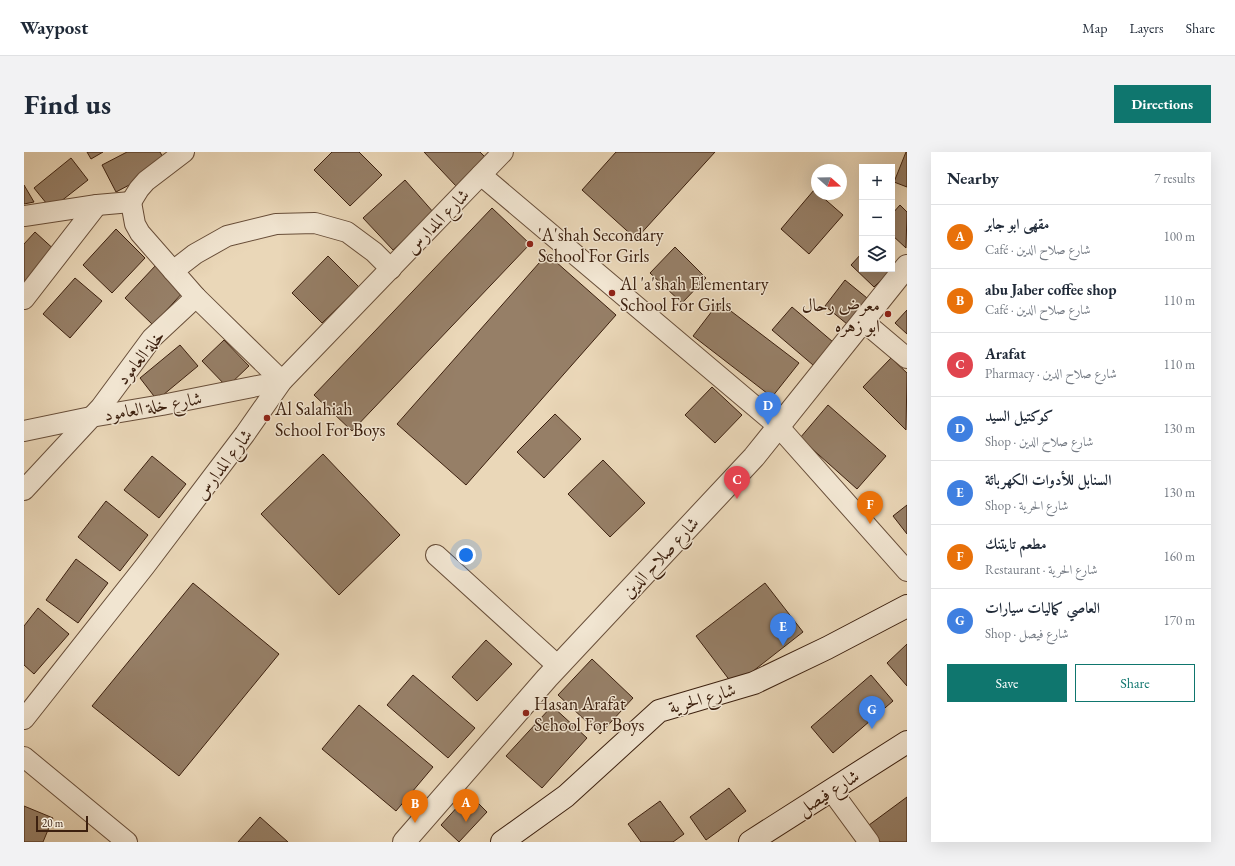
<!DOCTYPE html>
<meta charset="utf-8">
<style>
:root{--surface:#fff;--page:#f2f2f3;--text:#1f2937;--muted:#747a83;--line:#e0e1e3;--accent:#0f766e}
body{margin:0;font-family:"EB Garamond",Amiri,serif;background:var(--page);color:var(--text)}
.controls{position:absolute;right:12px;top:12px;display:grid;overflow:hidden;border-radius:0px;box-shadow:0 4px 16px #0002}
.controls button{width:36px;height:36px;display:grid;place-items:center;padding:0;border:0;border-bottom:1px solid var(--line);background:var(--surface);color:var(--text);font:20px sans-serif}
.compass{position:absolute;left:787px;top:12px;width:36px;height:36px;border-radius:50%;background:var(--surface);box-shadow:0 4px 16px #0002;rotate:110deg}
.scale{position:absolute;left:12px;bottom:10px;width:52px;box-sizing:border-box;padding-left:4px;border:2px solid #3c200f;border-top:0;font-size:11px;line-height:14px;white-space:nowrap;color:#3c200f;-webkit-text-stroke:3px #f1e5d1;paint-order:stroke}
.you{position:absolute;left:442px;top:403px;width:14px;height:14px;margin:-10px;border:3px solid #fff;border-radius:50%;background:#1a73e8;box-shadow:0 0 0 6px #1a73e833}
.badge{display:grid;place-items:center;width:26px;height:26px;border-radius:50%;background:var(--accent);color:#fff;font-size:13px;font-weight:700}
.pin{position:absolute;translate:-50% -33px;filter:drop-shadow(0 1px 2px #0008)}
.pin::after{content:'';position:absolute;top:21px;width:14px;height:12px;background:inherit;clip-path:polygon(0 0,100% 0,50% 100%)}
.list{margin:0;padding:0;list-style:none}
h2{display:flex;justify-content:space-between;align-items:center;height:52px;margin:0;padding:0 16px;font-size:17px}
h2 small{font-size:13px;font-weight:400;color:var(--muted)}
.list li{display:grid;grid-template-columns:26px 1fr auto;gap:12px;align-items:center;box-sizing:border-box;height:64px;padding:0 16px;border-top:1px solid var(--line)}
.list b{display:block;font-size:15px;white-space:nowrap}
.list p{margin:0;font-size:13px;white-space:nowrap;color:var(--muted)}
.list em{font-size:13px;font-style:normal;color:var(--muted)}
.actions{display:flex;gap:8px;padding:12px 16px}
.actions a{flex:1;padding:9px 0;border:1px solid var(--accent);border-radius:0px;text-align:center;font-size:14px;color:var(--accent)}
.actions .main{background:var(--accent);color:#fff}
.icon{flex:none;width:22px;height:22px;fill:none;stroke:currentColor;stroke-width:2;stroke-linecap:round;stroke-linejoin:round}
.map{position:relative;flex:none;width:883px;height:690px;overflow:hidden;border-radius:0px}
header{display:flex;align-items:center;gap:24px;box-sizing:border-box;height:56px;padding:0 20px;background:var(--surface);border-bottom:1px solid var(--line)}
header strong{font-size:19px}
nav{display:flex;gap:22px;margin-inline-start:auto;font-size:14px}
.intro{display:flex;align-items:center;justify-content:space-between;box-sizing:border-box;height:96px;padding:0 24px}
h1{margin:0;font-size:28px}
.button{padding:10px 18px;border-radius:0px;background:var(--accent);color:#fff;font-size:14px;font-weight:700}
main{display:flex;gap:24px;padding:0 24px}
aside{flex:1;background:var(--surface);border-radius:0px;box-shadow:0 4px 16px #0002}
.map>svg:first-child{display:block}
.building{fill:#967f67;stroke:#3c200f}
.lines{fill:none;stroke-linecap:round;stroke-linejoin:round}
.minor-casing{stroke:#684e39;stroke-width:22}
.tertiary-casing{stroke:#684e39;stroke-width:24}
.secondary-casing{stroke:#3c200f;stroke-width:24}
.minor{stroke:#f1e5d1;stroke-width:20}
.tertiary{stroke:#f1e5d1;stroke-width:22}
.secondary{stroke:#f1e5d1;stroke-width:22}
.poi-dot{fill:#8f2418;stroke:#f1e5d1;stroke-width:1.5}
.labels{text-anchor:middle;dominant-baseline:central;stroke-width:3;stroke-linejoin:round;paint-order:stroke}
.street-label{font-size:18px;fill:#3c200f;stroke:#f1e5d1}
.poi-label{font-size:18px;fill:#3c200f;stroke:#f1e5d1;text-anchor:start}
</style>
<header>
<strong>Waypost</strong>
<nav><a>Map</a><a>Layers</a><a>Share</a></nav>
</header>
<div class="intro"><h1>Find us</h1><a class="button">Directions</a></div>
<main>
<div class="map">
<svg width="883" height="690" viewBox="0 0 883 690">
<rect width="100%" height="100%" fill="#ead7b8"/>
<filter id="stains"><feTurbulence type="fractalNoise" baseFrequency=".005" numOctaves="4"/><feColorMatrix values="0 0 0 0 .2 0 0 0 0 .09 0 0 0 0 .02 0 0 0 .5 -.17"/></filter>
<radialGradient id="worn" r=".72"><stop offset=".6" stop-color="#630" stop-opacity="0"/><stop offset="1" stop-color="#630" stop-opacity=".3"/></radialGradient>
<g class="building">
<path d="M63,0H79L67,7Z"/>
<path d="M103,0H136L143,13L92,40L78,13Z"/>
<path d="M308,0H335L358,23L326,54L290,18Z"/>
<path d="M400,0H456L462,6L432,34Z"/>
<path d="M592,0H691L612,87L558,38Z"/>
<path d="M882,0H883V35L870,30Z"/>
<path d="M47,6L64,28L27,57L10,36Z"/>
<path d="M381,28L410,61L369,98L339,66Z"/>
<path d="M0,33L10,50L0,52Z"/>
<path d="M790,38L793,42H795L819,63L785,102L757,77Z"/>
<path d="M876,53L883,60L882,96L868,83V62Z"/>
<path d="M468,56L506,92L328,279L290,243Z"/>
<path d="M92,77L121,106L88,141L59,113Z"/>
<path d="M11,80L34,101L0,136V92Z"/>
<path d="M651,95L682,126L658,151L626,121Z"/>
<path d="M838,101V117H868L850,135L827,113Z"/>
<path d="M523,102L592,163L442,333L373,272Z"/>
<path d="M304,104L335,135L298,171L268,141Z"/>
<path d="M133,112L161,138L129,173L101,146Z"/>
<path d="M51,126L78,149L46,186L19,162Z"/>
<path d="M821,128L843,146L823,172L801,154Z"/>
<path d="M695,150L775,211L748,245L669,184Z"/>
<path d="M768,155L809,190L789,213L748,178Z"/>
<path d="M883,158V182L871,171Z"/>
<path d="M200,188L225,214L203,235L178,209Z"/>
<path d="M156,193L174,214L133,248L116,226Z"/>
<path d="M867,206L883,221L882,278L839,235Z"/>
<path d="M688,235L718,263L691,291L661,263Z"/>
<path d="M804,253L862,304L833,337L776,286Z"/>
<path d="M531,262L557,287L520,326L493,300Z"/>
<path d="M299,302L376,383L315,443L237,362Z"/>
<path d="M128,304L162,332L135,366L100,338Z"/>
<path d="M579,308L621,351L586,385L544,342Z"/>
<path d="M82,349L124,383L96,419L54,385Z"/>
<path d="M883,353V382L869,364Z"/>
<path d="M52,407L84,431L54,471L22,448Z"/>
<path d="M169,431L255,502L155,624L68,554Z"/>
<path d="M741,431L779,480L710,534L672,484Z"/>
<path d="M14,456L45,482L10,522L0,513V474Z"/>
<path d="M462,488L488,512L453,549L428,525Z"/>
<path d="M883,492V534L863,511Z"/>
<path d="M568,507L609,546L576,582L534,543Z"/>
<path d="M389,523L451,576L424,606L363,553Z"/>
<path d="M847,523L869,549L809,601L787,575Z"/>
<path d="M335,553L409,615L372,659L298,597Z"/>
<path d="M528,554L563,586L518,636L482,604Z"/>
<path d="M705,636L722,659L682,688L666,665Z"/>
<path d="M445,642L463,660L435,690L417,673Z"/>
<path d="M883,645V690H856L845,673Z"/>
<path d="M636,649L660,682L649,690H617L604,672Z"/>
<path d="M0,654L29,666L19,690H0Z"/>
<path d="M236,665L264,690H214Z"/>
</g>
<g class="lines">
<g class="minor-casing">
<g id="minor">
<path d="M457,23L754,274L883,419"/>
<path d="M107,50L115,37L122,29L160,0"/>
<path d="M0,64L73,53L107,50"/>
<path d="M149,119L171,102L203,84L252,72L291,71L323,80L350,100L367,117"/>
<path d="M0,147L73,53"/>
<path d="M839,169L883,206"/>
<path d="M0,279L67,265L138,253L258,229L172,145L116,81L111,72L107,50"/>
<path d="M0,338L77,255L128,186L172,145"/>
<path d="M412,403L534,514"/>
<path d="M0,567L121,414L221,282L258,229L479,0"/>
<path d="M0,605L103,690"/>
<path d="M807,638L845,690"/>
</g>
</g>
<g class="tertiary-casing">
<path id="tertiary" d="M380,690L523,526L730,305L883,114"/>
</g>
<g class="secondary-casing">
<g id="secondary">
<path d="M478,690L542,644L635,559L730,531L803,496L883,454"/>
<path d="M726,690L883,590"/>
</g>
</g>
<use href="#minor" class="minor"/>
<use href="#tertiary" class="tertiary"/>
<use href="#secondary" class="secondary"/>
</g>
<g class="poi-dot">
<circle cx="506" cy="92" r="4"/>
<circle cx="588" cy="141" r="4"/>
<circle cx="864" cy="162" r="4"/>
<circle cx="243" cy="266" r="4"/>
<circle cx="502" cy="561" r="4"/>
</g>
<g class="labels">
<g class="street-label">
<text transform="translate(413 69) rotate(-46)">شارع المدارس</text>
<text transform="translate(116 205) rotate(-51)">خلة العامود</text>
<text transform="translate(129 254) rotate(-10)">شارع خلة العامود</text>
<text transform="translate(199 312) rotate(-53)">شارع المدارس</text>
<text transform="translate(636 405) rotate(-47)">شارع صلاح الدين</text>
<text transform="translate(678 546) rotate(-16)">شارع الحرية</text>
<text transform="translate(804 640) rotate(-32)">شارع فيصل</text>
</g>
<g class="poi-label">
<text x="514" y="82">'A'shah Secondary<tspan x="514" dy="21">School For Girls</tspan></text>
<text x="596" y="131">Al 'a'shah Elementary<tspan x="596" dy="21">School For Girls</tspan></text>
<text x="856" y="152" text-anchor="end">معرض رحال<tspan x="856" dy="21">ابو زهره</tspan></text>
<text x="251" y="256">Al Salahiah<tspan x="251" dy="21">School For Boys</tspan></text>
<text x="510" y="551">Hasan Arafat<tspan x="510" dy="21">School For Boys</tspan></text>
</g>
</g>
<rect width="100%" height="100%" filter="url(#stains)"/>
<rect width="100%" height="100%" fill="url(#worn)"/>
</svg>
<div class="controls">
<button>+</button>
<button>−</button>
<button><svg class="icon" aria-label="layers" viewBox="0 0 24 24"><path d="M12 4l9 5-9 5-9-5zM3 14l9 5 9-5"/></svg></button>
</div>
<svg class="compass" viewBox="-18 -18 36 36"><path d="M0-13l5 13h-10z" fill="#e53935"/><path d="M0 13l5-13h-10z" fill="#747a83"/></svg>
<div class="scale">20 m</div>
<div class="you"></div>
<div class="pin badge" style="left:442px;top:670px;background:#e8710a">A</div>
<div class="pin badge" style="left:391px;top:671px;background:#e8710a">B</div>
<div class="pin badge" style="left:713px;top:347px;background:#e0444e">C</div>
<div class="pin badge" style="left:744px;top:273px;background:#3f7fe0">D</div>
<div class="pin badge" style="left:759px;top:494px;background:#3f7fe0">E</div>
<div class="pin badge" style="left:846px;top:372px;background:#e8710a">F</div>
<div class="pin badge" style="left:848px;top:577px;background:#3f7fe0">G</div>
</div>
<aside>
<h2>Nearby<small>7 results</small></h2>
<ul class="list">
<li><span class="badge" style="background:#e8710a">A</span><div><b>مقهى ابو جابر</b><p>Café · شارع صلاح الدين</p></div><em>100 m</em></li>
<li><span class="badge" style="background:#e8710a">B</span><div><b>abu Jaber coffee shop</b><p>Café · شارع صلاح الدين</p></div><em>110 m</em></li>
<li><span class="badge" style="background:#e0444e">C</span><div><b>Arafat</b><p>Pharmacy · شارع صلاح الدين</p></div><em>110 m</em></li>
<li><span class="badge" style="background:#3f7fe0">D</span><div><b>كوكتيل السيد</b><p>Shop · شارع صلاح الدين</p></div><em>130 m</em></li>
<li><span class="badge" style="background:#3f7fe0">E</span><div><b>السنابل للأدوات الكهربائة</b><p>Shop · شارع الحرية</p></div><em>130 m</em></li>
<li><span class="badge" style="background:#e8710a">F</span><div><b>مطعم تايتنك</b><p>Restaurant · شارع الحرية</p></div><em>160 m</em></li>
<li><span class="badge" style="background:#3f7fe0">G</span><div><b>العاصي كماليات سيارات</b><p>Shop · شارع فيصل</p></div><em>170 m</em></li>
</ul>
<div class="actions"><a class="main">Save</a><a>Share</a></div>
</aside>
</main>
